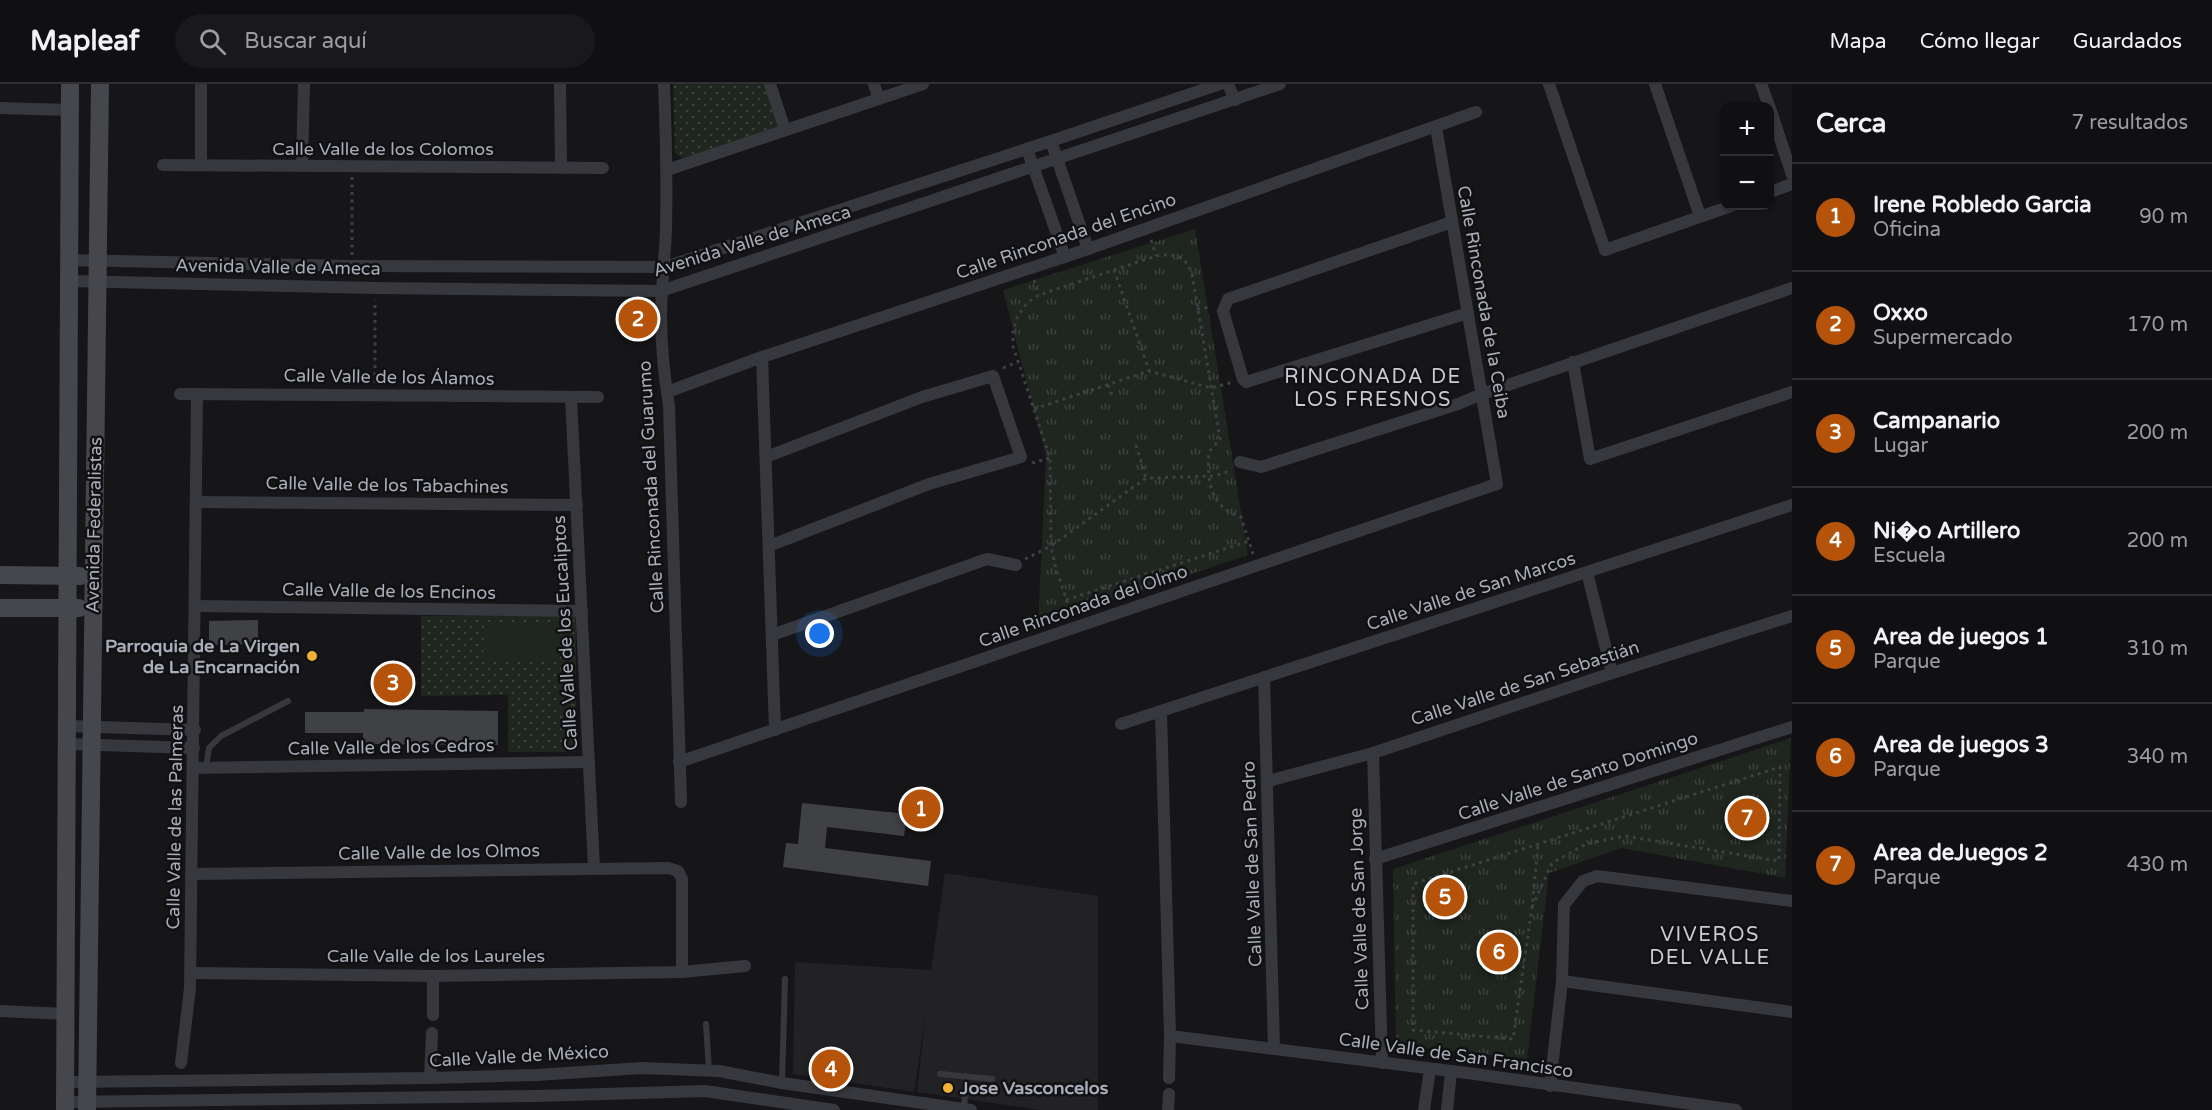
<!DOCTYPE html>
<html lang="es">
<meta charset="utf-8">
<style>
:root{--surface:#101012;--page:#19191b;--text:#f1f3f6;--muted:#9c9d9f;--line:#303032;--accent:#b45309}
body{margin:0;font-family:"Varela Round",sans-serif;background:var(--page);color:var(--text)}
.controls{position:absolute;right:18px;top:18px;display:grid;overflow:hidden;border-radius:12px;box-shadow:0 2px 4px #0004}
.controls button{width:54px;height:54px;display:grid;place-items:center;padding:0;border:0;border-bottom:2px solid var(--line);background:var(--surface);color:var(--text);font:30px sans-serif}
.you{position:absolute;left:820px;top:550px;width:21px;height:21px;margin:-15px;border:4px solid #fff;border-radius:50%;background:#1a73e8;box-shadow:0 0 0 9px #1a73e833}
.badge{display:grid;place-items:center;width:39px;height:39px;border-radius:50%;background:var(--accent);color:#fff;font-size:20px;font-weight:700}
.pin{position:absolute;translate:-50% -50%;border:3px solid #fff;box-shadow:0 2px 6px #0006}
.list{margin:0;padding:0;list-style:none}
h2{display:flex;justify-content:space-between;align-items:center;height:78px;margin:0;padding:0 24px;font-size:26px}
h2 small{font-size:20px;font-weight:400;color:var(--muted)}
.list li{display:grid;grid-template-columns:39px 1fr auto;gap:18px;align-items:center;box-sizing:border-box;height:108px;padding:0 24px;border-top:2px solid var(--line)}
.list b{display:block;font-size:22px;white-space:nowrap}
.list p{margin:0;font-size:20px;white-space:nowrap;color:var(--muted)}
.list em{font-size:20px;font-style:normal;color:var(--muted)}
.icon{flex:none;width:33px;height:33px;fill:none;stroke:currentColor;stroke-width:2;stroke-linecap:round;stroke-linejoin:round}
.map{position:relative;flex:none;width:1792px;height:1026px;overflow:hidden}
header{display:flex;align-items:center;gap:36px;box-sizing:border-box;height:84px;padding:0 30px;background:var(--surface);border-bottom:2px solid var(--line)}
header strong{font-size:28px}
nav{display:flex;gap:33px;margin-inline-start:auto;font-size:21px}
.search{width:420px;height:54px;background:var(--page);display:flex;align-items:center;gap:15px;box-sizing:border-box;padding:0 21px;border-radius:33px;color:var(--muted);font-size:22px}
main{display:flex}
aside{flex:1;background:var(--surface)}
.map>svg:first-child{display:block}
.built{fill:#222225}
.grass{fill:url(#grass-tufts)}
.park{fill:url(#park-dots)}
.garden{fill:#1e261f}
.building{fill:#404145}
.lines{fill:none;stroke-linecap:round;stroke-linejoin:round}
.path{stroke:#3d3f44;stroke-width:3;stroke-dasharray:3 4.5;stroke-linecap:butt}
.lane{stroke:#37383d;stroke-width:6}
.street{stroke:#37383d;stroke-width:12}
.secondary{stroke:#45474d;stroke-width:18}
.poi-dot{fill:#f2b134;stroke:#111113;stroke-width:2}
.labels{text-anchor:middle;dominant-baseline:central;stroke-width:5;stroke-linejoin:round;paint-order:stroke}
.street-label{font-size:18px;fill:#a8adb8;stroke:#111113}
.poi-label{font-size:18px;font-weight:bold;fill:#a8adb8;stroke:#111113;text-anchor:end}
.neighbourhood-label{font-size:20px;letter-spacing:1.5px;fill:#c9ccd4;stroke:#111113}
</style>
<header>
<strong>Mapleaf</strong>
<div class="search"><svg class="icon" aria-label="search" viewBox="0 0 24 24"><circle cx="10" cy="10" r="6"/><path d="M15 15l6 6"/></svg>Buscar aquí</div>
<nav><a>Mapa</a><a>Cómo llegar</a><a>Guardados</a></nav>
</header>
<main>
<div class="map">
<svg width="1792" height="1026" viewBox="0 0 1792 1026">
<defs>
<pattern id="grass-tufts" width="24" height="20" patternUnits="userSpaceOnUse" patternTransform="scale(1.5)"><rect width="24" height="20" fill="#1e261f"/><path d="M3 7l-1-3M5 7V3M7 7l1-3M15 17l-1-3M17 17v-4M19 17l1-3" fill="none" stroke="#3c433d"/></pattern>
<pattern id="park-dots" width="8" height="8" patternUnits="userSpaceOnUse" patternTransform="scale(1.5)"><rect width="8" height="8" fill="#1e261f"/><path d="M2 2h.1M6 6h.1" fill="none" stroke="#3c433d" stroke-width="1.8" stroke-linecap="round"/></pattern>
</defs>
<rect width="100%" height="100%" fill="#161618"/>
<path class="built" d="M945,789L1098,812V1026H1041L917,1008L926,927L914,1008L793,990L795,878L931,886Z"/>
<g class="grass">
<path d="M1195,145L1248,471L1038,541L1046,373L1003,206Z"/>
<path d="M1791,654L1785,794L1621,764L1549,789L1527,975L1396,961L1393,785Z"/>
</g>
<g class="park">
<path d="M673,0H767L779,45L686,77L675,69Z"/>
<path d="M576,531V668H508V611L421,612V532Z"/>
</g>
<path class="garden" d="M484,538H559V578L483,577Z"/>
<g class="building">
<path d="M652,221V248L624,249V222Z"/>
<path d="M258,536V560L209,561V537Z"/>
<path d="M364,625L498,627V661L363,660V649H305V628H364Z"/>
<path d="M802,719L907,730L904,752L827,743L825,764L931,777L928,802L783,783L786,759L798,760Z"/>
</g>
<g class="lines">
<g class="path">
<path d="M352,93V171"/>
<path d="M1151,156L1156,172"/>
<path d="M1114,186L1149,286"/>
<path d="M1034,196L1039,211"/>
<path d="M1197,225L1210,223"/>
<path d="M1003,284L1018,278"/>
<path d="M375,299V216"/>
<path d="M1108,301L1112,312"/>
<path d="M1034,325L1149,287L1211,304L1233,298"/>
<path d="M1136,361L1146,394"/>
<path d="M1032,379L1050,374"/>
<path d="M1025,475L1051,462L1146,394L1214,392L1230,387"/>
<path d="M1066,516L1249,457"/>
<path d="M1072,533L1055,481L1051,462L1050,374L1013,262V247L1018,231L1028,218L1039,211L1156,172C1175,169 1185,171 1192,190L1220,355L1209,368C1207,398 1210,423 1241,433L1253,470"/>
<path d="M1532,823L1552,779L1586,760L1625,752L1779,777L1780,683L1413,800V946L1513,955L1532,823L1538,761"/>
</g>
<g class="lane">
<path d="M206,683L209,664L221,652L288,617"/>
<path d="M706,940L709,987"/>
<path d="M940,990L992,995"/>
<path d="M782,999L785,895"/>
<path d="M964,1025L966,992"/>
</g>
<g class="street">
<path d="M560,0L561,84"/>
<path d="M664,0C666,49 667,98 666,147C665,167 663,187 662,207C659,245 663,284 669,322L681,718"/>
<path d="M770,0L785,46"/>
<path d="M874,0L879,15"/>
<path d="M1228,0L1235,16"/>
<path d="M1549,0L1605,166L1731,122"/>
<path d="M1655,0L1700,132"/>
<path d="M1761,0L1769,22"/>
<path d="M0,24L70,26"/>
<path d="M1770,24L1792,91"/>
<path d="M1051,57L1088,165"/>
<path d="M1027,65L1065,173"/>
<path d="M163,81L603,84"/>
<path d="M201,81V0"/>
<path d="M302,82L304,0"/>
<path d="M667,86L923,0"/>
<path d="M1770,108L1792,100"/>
<path d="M1452,138L1228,215L1223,227L1243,295L1246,298L1468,229"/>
<path d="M69,176L352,182L665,183L1051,57L1220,0"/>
<path d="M68,197L375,204L661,207L1280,0"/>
<path d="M762,273L775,646"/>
<path d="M1573,278L1590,375L1792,308"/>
<path d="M667,308L762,273L1088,165L1476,28"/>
<path d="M180,310L598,313"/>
<path d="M571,313L594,784"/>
<path d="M766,373L922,313L993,292L1021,373L929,400L769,462"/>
<path d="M1240,378L1261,383L1458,320L1482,310L1792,204"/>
<path d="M196,418L577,421"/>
<path d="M1587,488L1612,589"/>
<path d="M196,522L582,527"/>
<path d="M772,551L987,475L1016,481"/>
<path d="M1264,593L1274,965"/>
<path d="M1161,628L1170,952L1169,994"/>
<path d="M1121,640L1792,421"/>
<path d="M67,642L195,646"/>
<path d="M67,660L194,664"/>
<path d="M1373,669L1382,979"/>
<path d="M679,678L1497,400L1436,43"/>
<path d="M194,684L589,678"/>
<path d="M1268,697L1373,669L1612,589L1792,532"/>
<path d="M1375,775L1792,643"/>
<path d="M191,790L668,784L678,787L682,795V888"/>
<path d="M191,889L433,892L682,888L745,882"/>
<path d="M1562,897L1792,928"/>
<path d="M0,927L66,930"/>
<path d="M433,931V892"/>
<path d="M1170,952L1467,989L1736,1026"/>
<path d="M181,979L190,904L197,310"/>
<path d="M430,994L432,949"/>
<path d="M65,998L430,994L537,991L642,984L719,987L782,999L971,1026"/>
<path d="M1550,1002L1562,897L1564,821L1583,797L1597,792L1792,817"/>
<path d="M65,1018L537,1012L705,1007L834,1026"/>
<path d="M1168,1026L1169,1010"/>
<path d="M1424,1026L1430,985"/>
<path d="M1447,1026L1451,988"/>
</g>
<g class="secondary">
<path d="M0,491L80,492"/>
<path d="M0,524H79"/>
<path d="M65,1026L70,0"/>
<path d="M87,1026L100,0"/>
</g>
</g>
<g class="poi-dot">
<circle cx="312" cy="572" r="6"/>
<circle cx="948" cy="1004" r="6"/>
</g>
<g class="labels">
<g class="street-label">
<text x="383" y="65">Calle Valle de los Colomos</text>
<text transform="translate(1066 152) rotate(-19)">Calle Rinconada del Encino</text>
<text transform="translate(752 157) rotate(-17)">Avenida Valle de Ameca</text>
<text transform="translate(278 183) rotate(1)">Avenida Valle de Ameca</text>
<text transform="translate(1484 218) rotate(80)">Calle Rinconada de la Ceiba</text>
<text transform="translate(389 293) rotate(1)">Calle Valle de los Álamos</text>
<text transform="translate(387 401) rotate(1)">Calle Valle de los Tabachines</text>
<text transform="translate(651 403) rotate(-93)">Calle Rinconada del Guarumo</text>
<text transform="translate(94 441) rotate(-89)">Avenida Federalistas</text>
<text transform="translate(389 507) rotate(1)">Calle Valle de los Encinos</text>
<text transform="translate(1471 507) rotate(-18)">Calle Valle de San Marcos</text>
<text transform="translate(1083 522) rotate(-19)">Calle Rinconada del Olmo</text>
<text transform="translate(565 549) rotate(-93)">Calle Valle de los Eucaliptos</text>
<text transform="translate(1525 599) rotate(-18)">Calle Valle de San Sebastián</text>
<text transform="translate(391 663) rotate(-1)">Calle Valle de los Cedros</text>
<text transform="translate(1578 692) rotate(-18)">Calle Valle de Santo Domingo</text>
<text transform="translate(175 733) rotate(-89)">Calle Valle de las Palmeras</text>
<text transform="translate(439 768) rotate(-1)">Calle Valle de los Olmos</text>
<text transform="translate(1252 780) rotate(-92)">Calle Valle de San Pedro</text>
<text transform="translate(1359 825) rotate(-92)">Calle Valle de San Jorge</text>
<text x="436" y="872">Calle Valle de los Laureles</text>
<text transform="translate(1456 971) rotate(8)">Calle Valle de San Francisco</text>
<text transform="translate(519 972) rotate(-3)">Calle Valle de México</text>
</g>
<g class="poi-label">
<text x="300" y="562">Parroquia de La Virgen<tspan x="300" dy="21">de La Encarnación</tspan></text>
<text x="960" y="1004" text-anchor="start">Jose Vasconcelos</text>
</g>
<g class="neighbourhood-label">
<text x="1373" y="293">RINCONADA DE<tspan x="1373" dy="23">LOS FRESNOS</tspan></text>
<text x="1710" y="851">VIVEROS<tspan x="1710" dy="23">DEL VALLE</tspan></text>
</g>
</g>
</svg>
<div class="controls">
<button>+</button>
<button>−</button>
</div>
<div class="you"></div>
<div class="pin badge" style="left:921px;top:725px">1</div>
<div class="pin badge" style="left:638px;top:235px">2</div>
<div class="pin badge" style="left:393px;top:599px">3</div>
<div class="pin badge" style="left:831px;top:985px">4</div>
<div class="pin badge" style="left:1445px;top:813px">5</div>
<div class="pin badge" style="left:1499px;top:868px">6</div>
<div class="pin badge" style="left:1747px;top:734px">7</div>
</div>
<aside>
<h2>Cerca<small>7 resultados</small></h2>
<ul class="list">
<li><span class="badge">1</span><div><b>Irene Robledo Garcia</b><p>Oficina</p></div><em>90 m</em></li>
<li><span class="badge">2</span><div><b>Oxxo</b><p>Supermercado</p></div><em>170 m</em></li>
<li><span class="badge">3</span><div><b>Campanario</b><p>Lugar</p></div><em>200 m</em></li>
<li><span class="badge">4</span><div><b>Ni�o Artillero</b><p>Escuela</p></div><em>200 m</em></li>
<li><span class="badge">5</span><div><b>Area de juegos 1</b><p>Parque</p></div><em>310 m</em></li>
<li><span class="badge">6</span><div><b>Area de juegos 3</b><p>Parque</p></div><em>340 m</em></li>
<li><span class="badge">7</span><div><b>Area deJuegos 2</b><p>Parque</p></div><em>430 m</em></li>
</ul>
</aside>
</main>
